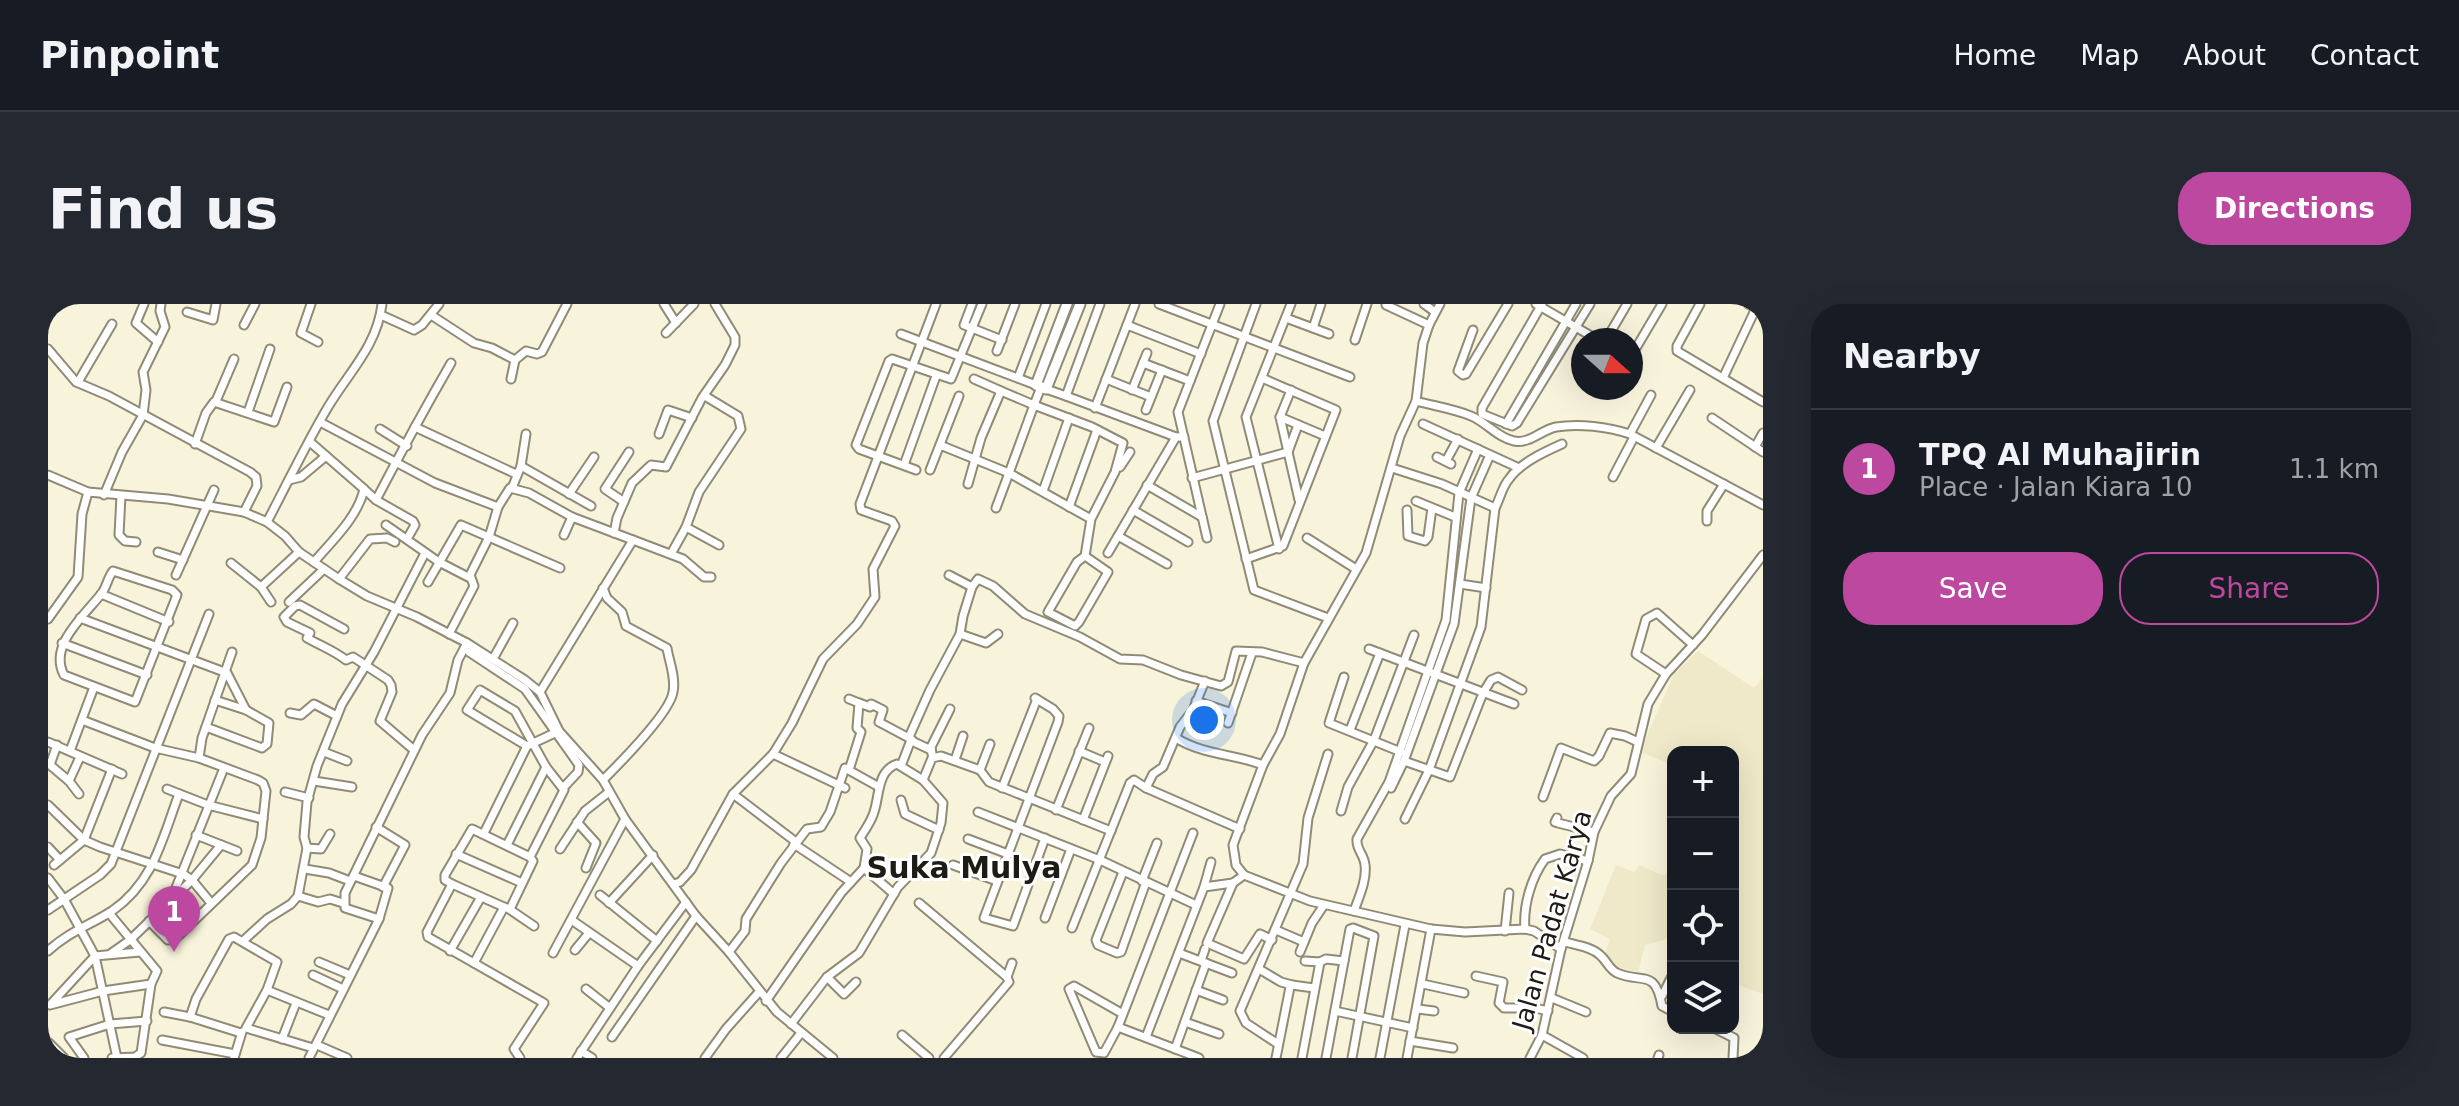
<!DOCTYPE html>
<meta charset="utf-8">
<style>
:root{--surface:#171b24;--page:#242831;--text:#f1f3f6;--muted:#9ea1a6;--line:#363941;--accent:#bd48a0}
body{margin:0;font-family:"DejaVu Sans",sans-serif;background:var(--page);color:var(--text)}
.controls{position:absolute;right:24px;bottom:24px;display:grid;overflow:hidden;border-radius:16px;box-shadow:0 8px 32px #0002}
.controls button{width:72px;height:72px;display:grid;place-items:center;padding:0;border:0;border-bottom:2px solid var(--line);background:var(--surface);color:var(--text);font:40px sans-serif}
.compass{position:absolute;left:1523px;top:24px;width:72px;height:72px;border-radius:50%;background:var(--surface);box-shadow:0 8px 32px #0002;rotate:111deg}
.you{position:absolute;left:1156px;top:416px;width:28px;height:28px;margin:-20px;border:6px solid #fff;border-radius:50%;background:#1a73e8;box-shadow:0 0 0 12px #1a73e833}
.badge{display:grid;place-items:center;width:52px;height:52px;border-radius:50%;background:var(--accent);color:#fff;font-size:26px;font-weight:700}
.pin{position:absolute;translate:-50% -66px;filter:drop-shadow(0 2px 4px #0008)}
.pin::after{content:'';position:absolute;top:42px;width:28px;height:24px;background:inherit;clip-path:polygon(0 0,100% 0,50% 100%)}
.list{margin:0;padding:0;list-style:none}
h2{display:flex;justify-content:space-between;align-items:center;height:104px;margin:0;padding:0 32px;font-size:34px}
h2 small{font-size:26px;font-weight:400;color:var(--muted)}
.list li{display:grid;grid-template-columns:52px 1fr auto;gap:24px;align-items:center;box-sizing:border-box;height:120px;padding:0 32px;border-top:2px solid var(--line)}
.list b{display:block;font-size:30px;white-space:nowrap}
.list p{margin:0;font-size:26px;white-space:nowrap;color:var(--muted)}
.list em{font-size:26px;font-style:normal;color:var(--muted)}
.actions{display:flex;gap:16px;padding:24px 32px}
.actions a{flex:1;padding:18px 0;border:2px solid var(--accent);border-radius:32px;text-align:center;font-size:28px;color:var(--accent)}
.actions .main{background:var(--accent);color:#fff}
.icon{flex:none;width:44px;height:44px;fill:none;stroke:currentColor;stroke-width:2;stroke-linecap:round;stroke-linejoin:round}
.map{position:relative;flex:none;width:1715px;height:754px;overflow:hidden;border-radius:32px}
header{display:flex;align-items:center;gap:48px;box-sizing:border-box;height:112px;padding:0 40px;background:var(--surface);border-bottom:2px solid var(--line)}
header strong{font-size:38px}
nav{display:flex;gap:44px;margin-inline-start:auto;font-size:28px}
.intro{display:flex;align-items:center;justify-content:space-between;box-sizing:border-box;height:192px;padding:0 48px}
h1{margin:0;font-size:56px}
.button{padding:20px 36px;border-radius:32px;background:var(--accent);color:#fff;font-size:28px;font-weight:700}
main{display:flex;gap:48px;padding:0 48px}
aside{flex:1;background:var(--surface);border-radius:32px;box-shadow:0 8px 32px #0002}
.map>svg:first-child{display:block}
.built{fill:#efe8c9}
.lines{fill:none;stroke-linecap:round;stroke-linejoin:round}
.minor-casing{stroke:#908b76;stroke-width:11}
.tertiary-casing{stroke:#908b76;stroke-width:13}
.minor{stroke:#fff;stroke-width:7}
.tertiary{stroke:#fff;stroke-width:9}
.labels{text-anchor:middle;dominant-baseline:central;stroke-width:6;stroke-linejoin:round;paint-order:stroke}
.street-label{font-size:26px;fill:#1d1b13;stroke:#fff}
.quarter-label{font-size:30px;font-weight:bold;fill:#1d1b13;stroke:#fff}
</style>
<header>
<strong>Pinpoint</strong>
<nav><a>Home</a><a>Map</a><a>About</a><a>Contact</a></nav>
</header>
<div class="intro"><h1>Find us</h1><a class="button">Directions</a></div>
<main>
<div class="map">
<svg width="1715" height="754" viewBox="0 0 1715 754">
<rect width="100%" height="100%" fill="#f8f3db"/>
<g class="built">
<path d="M1650,347L1706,384L1715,374V690L1685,679V448H1625V461L1592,448L1626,370Z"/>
<path d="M1568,561L1586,568L1591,561L1614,571L1622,570L1625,563V633L1597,641L1590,668L1564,662L1557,650L1562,635L1542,625Z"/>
</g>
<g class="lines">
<g class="minor-casing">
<g id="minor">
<path d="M96,0L88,19L110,38"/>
<path d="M263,0L253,29L270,38"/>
<path d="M616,0L628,19"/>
<path d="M924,0L916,21L954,36"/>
<path d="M1052,0L1018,92L1128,133H1136"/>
<path d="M1111,0L1302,73"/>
<path d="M1208,0L1165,117L1206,286L1280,314"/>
<path d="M1376,0L1387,8"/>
<path d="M1392,0L1381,21L1375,39L1368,97L1352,132L1318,249L1256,359L1232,430L1215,461L1185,541L1188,561L1196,571L1262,597L1383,625L1417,628L1477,625L1486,627L1513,645"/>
<path d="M1488,0L1550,36"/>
<path d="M1494,0L1434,104V110L1464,122L1469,119L1542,0"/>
<path d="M1652,0L1629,42V47L1715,98"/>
<path d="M1700,0L1715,8"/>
<path d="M1338,1L1381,21"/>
<path d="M139,8L165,16L168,0"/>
<path d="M333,11L366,26L374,21L391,0"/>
<path d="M383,11L426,39L444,44L467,56"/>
<path d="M1238,14L1281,30"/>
<path d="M196,21L207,0"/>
<path d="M1079,21L1153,50"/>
<path d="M1265,24L1273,0"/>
<path d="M1425,26L1410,67L1415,71L1418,70L1460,0"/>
<path d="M618,29L646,0"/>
<path d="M853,30L988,81"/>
<path d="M1307,36L1319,0"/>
<path d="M1558,36L1579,0"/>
<path d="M0,45L28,78L61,92L202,168L208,173L209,182L196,208"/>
<path d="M949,47L967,0"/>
<path d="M1583,47L1588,44L1614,0"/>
<path d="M1095,59L1142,77"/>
<path d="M970,74L998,0"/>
<path d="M1675,74L1708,4"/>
<path d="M463,75L467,56L478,47L489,50L494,48L519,0"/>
<path d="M926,75L953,87"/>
<path d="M1058,75L1103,93"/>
<path d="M30,78L64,20"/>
<path d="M998,85L1018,92"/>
<path d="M1084,86L1099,49"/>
<path d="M1243,86L1232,113L1251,196"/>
<path d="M168,97L186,55"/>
<path d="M1368,97C1386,102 1406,105 1423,112C1438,118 1450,134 1466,137C1482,140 1493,126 1508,123C1531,119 1560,123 1582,130L1715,201"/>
<path d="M1047,104L1087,0"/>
<path d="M1098,106L1114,66"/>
<path d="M200,108L222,45"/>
<path d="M1232,113L1277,132"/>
<path d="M1664,114L1715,148"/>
<path d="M272,118L387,179L450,203"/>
<path d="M1375,120L1471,164"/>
<path d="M1458,120L1528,0"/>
<path d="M367,123L468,170"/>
<path d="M332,125L359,142"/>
<path d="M611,130L620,106L644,114"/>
<path d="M1582,130L1603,91"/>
<path d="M262,138L316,185C310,213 284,237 266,258"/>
<path d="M147,140L158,109L166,98L226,118L239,83"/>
<path d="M892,141L961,169L948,204"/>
<path d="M1707,143L1715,129"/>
<path d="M1608,144L1642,86"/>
<path d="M1389,153L1403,160"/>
<path d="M1398,157L1410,135"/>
<path d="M856,161L888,72"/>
<path d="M473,162L543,202"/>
<path d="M1072,163L1082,148"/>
<path d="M1344,164L1394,180L1447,204"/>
<path d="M868,166L811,145L808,141L841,57L844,55L903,75L934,0"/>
<path d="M882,166L911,92"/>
<path d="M0,171L40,188L120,195L196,208L219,218L237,232L251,248L291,275L319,292L369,313L419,339L477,376L492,388L511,427L555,476L577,515L648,612L681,648L729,708L785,754"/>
<path d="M1565,173L1586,133"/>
<path d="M1144,174L1240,148L1250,121"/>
<path d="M241,176L253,173L278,152"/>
<path d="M920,180L933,134L953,87L986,101L993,83"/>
<path d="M1099,181L1154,213"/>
<path d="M464,184L473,162L478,130"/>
<path d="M316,185L328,196C352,150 377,104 403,59"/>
<path d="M995,187L1021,114"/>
<path d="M521,190L546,153"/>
<path d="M56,191L74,148L95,111L98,86L95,68L117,23L112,7L113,0"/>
<path d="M73,192L71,231L77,237L88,238"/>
<path d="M328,196L365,217L367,221L359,235"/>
<path d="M1368,197L1407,213"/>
<path d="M576,198L557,185L581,148"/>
<path d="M1021,203L1049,126"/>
<path d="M1085,206L1140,238"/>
<path d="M1359,206L1360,232L1377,237L1380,233L1384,204"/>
<path d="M1659,217V207L1676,180"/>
<path d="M219,218C239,180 258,140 280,103C301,68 329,42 334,0"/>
<path d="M338,221L391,258L422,274"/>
<path d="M638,223L671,241"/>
<path d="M566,229L569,214L584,179L603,161L618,163L654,94L677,61L687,41V33L667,0"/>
<path d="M516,231L524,213"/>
<path d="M1070,232L1119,260"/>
<path d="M1159,234L1130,108L1172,0"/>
<path d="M1259,234L1308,265"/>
<path d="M1231,245L1198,113L1243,0"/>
<path d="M110,248L135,256"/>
<path d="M1060,249L1128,133"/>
<path d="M623,250L638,223L651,188L693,125L690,112L657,92"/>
<path d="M1037,252L1043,215L961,169L986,101L1044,123L1075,139L1067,168L1043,215"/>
<path d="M1037,252L1060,268L1031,318L1027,322L1000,308L1029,258Z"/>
<path d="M1198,255L1235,242L1288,106L1214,74"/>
<path d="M183,259L213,283L251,248"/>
<path d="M65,267L124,286L129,291L87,398L16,371C0,341 37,311 54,289C59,282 60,273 65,267Z"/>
<path d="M128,271L166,186"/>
<path d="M901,271L924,283"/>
<path d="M291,275L322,235L339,234L347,238"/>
<path d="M380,278L413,221L512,264"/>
<path d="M1412,280L1438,284"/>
<path d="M213,283L223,298"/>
<path d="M555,284L559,294L574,308L578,322L619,344C621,357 628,374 625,388C622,409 571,460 555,476"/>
<path d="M53,290L121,318"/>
<path d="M241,298L276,265"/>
<path d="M32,314L179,369L198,406"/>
<path d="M0,315L30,273L34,210L40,188"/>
<path d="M296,325L252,301L247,302L236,313L239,318L262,329L259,334C273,342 285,346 298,356L305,353L340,376L343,381L344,388L332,417L366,446"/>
<path d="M401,330L426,282L422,271L441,233L450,203L462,184L481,189L524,213L585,236"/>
<path d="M912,330L938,339L950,330"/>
<path d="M14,339L99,371"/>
<path d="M1321,345L1466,400"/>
<path d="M421,348L477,385L531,461L530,468L515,484"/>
<path d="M445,355L465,319"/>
<path d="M1618,370L1588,350L1598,315L1609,309L1645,341"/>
<path d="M1296,373L1281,419L1353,448"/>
<path d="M492,388L585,236L635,255L656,273H663"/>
<path d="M987,394L1005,405L1011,412L1010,418L936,614L965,622L997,534"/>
<path d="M801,395L811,399L809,424L813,428L801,466"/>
<path d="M1148,397L1184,409"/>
<path d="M811,399L822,403L823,400L835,406L831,418L861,434"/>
<path d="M242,409L253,411L266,400L289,412"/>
<path d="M34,416L107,444L151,454L210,476L215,479L218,487L213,534L204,561L127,635L120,636L101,617"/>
<path d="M1180,419L1204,349"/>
<path d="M158,423L214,444L219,440L221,419L198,406L167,396"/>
<path d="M1302,426L1332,349"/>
<path d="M1128,434C1155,451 1187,450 1215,461"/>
<path d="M0,438L74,470"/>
<path d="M9,441L2,461L21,477L31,490"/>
<path d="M883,446L866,438L861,433L882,386L912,330L915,312L924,283L930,275L945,282L977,310L1032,333L1072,355L1095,356L1133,371L1173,382L1180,378L1188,347L1214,348L1256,359"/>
<path d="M22,447L46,383"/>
<path d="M1031,447L1057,458"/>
<path d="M276,448L299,457"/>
<path d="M725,450L797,484"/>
<path d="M884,450L883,443L902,405"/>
<path d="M151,454L154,434L184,348"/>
<path d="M907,456L915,432"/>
<path d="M1356,457L1402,473L1435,389L1443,376L1450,373L1474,386"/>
<path d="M853,462L863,436"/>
<path d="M932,466L942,440"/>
<path d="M21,477L32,453"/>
<path d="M266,477L304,483"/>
<path d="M954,484L989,395"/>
<path d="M1098,484L1192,525"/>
<path d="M1343,484L1356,457L1406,320L1423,194L1442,151"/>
<path d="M119,485L160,501L215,515"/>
<path d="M237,488L261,494"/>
<path d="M685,490L748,538"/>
<path d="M1495,493L1513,444L1546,457L1551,452L1562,429L1577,432L1590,438"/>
<path d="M853,496L857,510L891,526"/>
<path d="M0,501L36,536L52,543L135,570L144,576L163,599"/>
<path d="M1008,506L1041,424"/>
<path d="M1293,507L1300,483L1326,436L1366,331"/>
<path d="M930,508L1052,556L1148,601"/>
<path d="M1509,514L1507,518L1510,519L1546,528"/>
<path d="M1357,515L1381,466L1433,323L1447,204C1452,195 1454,183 1461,175C1472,159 1496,148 1514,140"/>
<path d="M1035,516L1060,452"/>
<path d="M529,518L548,539L538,564"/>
<path d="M328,523L357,541L335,583"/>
<path d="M436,529L479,442"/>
<path d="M148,531L189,547"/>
<path d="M920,535L960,550"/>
<path d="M746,540L803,578"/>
<path d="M459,541L498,463"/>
<path d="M0,543L12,556"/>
<path d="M259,544L273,545L282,530"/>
<path d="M512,545L537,507L561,488"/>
<path d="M408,550L474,579"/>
<path d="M6,561L36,536L64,465"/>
<path d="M905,561L949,577"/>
<path d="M257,565L281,569L302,577"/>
<path d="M1075,568L1048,636L1050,641L1069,649L1073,648L1098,578"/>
<path d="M0,574L16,595L47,652L69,754"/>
<path d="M1094,577L1109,539"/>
<path d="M1185,579L1159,639L1196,655L1212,630L1224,636"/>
<path d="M404,580L379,628L380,633L426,659"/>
<path d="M626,580L632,578L643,566L685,490L725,450L744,419L775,355L809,320L827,293L825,265L847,222L844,217L813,206L812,200L888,0"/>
<path d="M1156,583L1163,558"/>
<path d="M846,590L816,564L819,545L812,534C817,526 822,519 825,511C832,494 828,467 849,460L875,476"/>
<path d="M125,591L176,464"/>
<path d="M552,591L609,637"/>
<path d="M250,592L270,598L282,595L295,599"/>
<path d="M561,599L605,551"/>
<path d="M871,599L959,673L961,678L896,754"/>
<path d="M456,603L404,580L397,576V571L424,525L482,553"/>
<path d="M461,605L486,622"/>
<path d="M0,606L52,571L63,560L161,310"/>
<path d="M1306,607C1311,593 1319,576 1317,561C1316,550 1308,546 1309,535L1341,478L1398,316L1411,189L1430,145"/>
<path d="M61,609L109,667L103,680L93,749L87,753L64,754"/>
<path d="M997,614L1023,545"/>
<path d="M331,615L297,604V589L374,431L402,389L410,356L419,339"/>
<path d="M525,617L590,662"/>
<path d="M1024,624L1082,479L1086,476L1098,484L1105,470L1115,463L1132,423L1145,406L1157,377"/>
<path d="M1477,625C1475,602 1483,574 1497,555L1512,550L1540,557"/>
<path d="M1228,626L1256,638"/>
<path d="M1457,627L1461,589"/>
<path d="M195,637L219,615L243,600L250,592L259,544L256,533L259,498L269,462L294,400L326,348L377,249"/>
<path d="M1517,638C1528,641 1544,643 1552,651C1559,657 1561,665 1569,669C1595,680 1607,664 1614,702L1625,708"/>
<path d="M527,646L541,629"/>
<path d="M0,647C19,629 42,621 64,607C106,578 114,535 131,490"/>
<path d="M402,647L433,593"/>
<path d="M92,648L47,652L2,701L55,687L103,680"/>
<path d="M681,648L697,627L698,615L733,559L759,525L773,523L782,508L797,464L831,483"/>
<path d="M1252,648L1264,619L1276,601"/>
<path d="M505,649L577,515"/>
<path d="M1131,649L1184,669"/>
<path d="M62,650L82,636L144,576L173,541"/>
<path d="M1153,657L1157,645"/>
<path d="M1257,657L1272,658"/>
<path d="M271,658L302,671"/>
<path d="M1211,665L1233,678L1244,681"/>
<path d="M265,671L295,685"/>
<path d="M1428,672L1455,678L1451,699L1456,704H1487L1500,707"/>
<path d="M779,673L796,690L808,678"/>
<path d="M959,673L964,659"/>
<path d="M1375,680L1416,689"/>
<path d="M538,685L562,704"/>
<path d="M219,686L281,711"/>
<path d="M1148,686L1175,696"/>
<path d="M1614,692L1625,670"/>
<path d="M1504,694L1538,708"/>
<path d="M718,697L793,589L816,564"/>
<path d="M1370,705L1386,707"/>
<path d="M1287,707L1365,724"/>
<path d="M116,708L142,713L193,729"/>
<path d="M1075,710L1026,682L1021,685L1048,748L1056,749L1070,723L1145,529"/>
<path d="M142,713L148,695L181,635L186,633L229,658L219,686L198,724L265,744"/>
<path d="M1137,718L1171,730"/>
<path d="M743,720L779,673L811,649L850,583L883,549L893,519L895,499L875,476L884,454L893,452L932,466L941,478L1063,527"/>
<path d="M1070,723L1151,754"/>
<path d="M1666,724L1686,734L1685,754"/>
<path d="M854,731L881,754"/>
<path d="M1494,731L1535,754"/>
<path d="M564,733L648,612"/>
<path d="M1098,733L1156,583L1185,579L1196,571"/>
<path d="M234,735L248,699"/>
<path d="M114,736L187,750"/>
<path d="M1362,737L1405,744"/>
<path d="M0,738L16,754"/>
<path d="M1230,740L1198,719L1192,707L1255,560L1260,514L1280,450"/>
<path d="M269,741L299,754"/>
<path d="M1127,745L1158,659"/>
<path d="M533,747L544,754"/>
<path d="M36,754L21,733L62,720L99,717"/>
<path d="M186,754L194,728"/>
<path d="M261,754L331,615L340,584L306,572"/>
<path d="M472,754L466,745L496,699L426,659L456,603L462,605L485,557L482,553L516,486L498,463L467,407L432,386L419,406L479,442L511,427"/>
<path d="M529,754L590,662L638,598"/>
<path d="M657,754L678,725L711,688"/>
<path d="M733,754L753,729"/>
<path d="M1228,754L1242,683L1244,681L1266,684"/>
<path d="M1254,754L1272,658L1278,655L1296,657"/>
<path d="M1278,754L1302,625L1305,624L1326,632L1304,754"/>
<path d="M1332,754L1357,621"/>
<path d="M1359,754L1383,625"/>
<path d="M1482,754L1494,731L1513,645L1540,557L1546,528L1563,492L1583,470L1600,400L1618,370L1654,331L1715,251"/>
<path d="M1610,754L1611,751"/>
</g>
</g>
<g class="tertiary-casing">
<path id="tertiary" d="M1019,0L988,81L998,85L1032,0"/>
</g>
<use href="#minor" class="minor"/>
<use href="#tertiary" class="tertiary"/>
</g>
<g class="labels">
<g class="street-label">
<text transform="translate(1504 616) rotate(-74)">Jalan Padat Karya</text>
</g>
<g class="quarter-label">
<text x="916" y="563">Suka Mulya</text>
</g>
</g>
</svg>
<div class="controls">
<button>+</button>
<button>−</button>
<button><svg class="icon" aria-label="locate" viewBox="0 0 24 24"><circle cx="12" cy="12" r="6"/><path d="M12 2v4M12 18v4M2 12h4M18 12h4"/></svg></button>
<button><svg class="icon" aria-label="layers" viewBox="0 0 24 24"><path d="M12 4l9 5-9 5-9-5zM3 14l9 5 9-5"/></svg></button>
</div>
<svg class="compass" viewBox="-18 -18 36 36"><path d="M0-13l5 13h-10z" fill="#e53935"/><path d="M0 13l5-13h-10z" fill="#9ea1a6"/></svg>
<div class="you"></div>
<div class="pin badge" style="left:126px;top:648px">1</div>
</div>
<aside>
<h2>Nearby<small></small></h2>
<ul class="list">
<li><span class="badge">1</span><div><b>TPQ Al Muhajirin</b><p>Place · Jalan Kiara 10</p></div><em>1.1 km</em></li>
</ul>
<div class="actions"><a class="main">Save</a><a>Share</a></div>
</aside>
</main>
